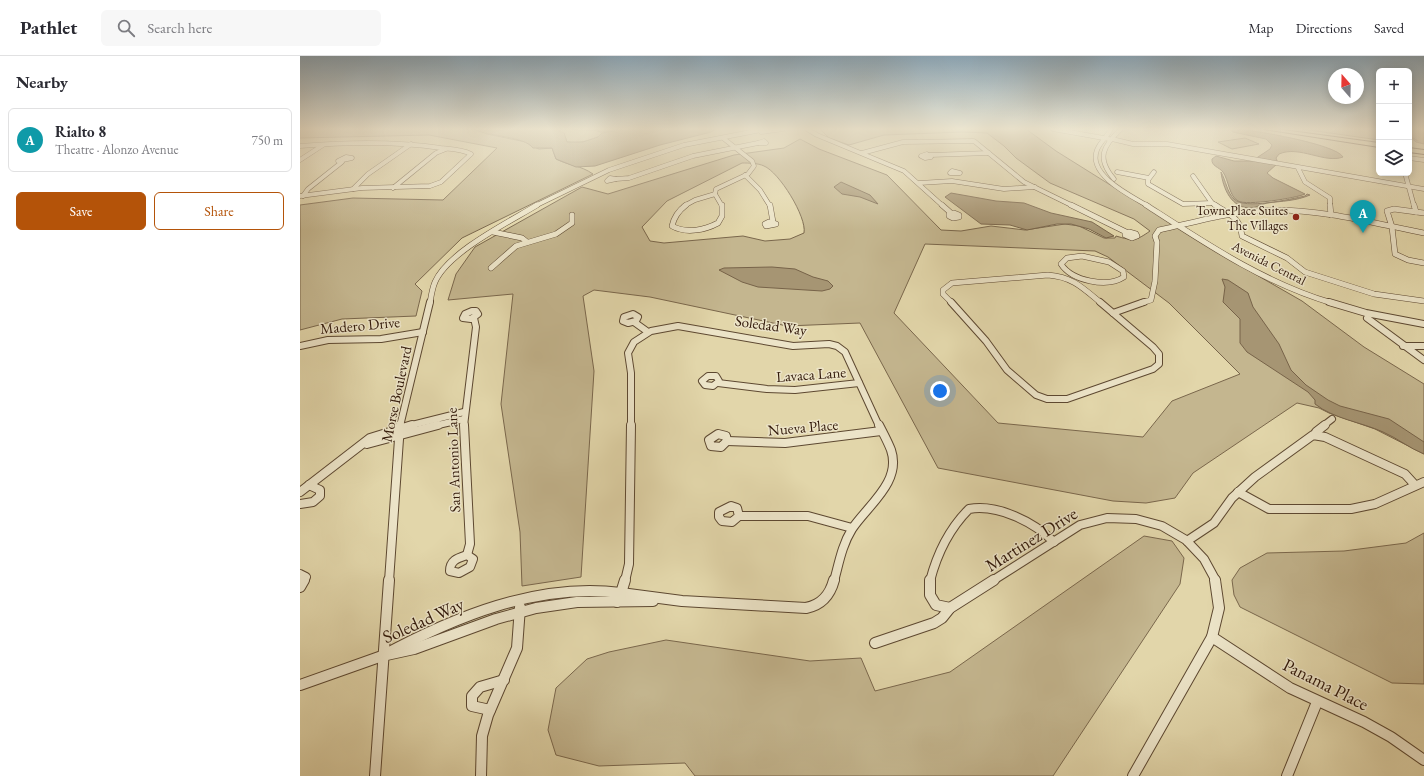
<!DOCTYPE html>
<meta charset="utf-8">
<style>
:root{--surface:#fff;--page:#f7f7f7;--text:#2b2b33;--muted:#7c7c81;--line:#e1e1e2;--accent:#b45309}
body{margin:0;font-family:"EB Garamond",serif;background:var(--page);color:var(--text)}
.controls{position:absolute;right:12px;top:12px;display:grid;overflow:hidden;border-radius:6px;box-shadow:0 2px 10px #0003}
.controls button{width:36px;height:36px;display:grid;place-items:center;padding:0;border:0;border-bottom:1px solid var(--line);background:var(--surface);color:var(--text);font:20px sans-serif}
.compass{position:absolute;left:1028px;top:12px;width:36px;height:36px;border-radius:50%;background:var(--surface);box-shadow:0 2px 10px #0003;rotate:340deg}
.you{position:absolute;left:640px;top:335px;width:14px;height:14px;margin:-10px;border:3px solid #fff;border-radius:50%;background:#1a73e8;box-shadow:0 0 0 6px #1a73e833}
.badge{display:grid;place-items:center;width:26px;height:26px;border-radius:50%;background:var(--accent);color:#fff;font-size:13px;font-weight:700}
.pin{position:absolute;translate:-50% -33px;filter:drop-shadow(0 1px 2px #0008)}
.pin::after{content:'';position:absolute;top:21px;width:14px;height:12px;background:inherit;clip-path:polygon(0 0,100% 0,50% 100%)}
.list{margin:0;padding:0;list-style:none}
h2{display:flex;justify-content:space-between;align-items:center;height:52px;margin:0;padding:0 16px;font-size:17px}
h2 small{font-size:13px;font-weight:400;color:var(--muted)}
.list li{display:grid;grid-template-columns:26px 1fr auto;gap:12px;align-items:center;box-sizing:border-box;height:64px;margin:0 8px 8px;padding:0 8px;border:1px solid var(--line);border-radius:6px}
.list b{display:block;font-size:15px;white-space:nowrap}
.list p{margin:0;font-size:13px;white-space:nowrap;color:var(--muted)}
.list em{font-size:13px;font-style:normal;color:var(--muted)}
.actions{display:flex;gap:8px;padding:12px 16px}
.actions a{flex:1;padding:9px 0;border:1px solid var(--accent);border-radius:6px;text-align:center;font-size:14px;color:var(--accent)}
.actions .main{background:var(--accent);color:#fff}
.icon{flex:none;width:22px;height:22px;fill:none;stroke:currentColor;stroke-width:2;stroke-linecap:round;stroke-linejoin:round}
.map{position:relative;flex:none;width:1124px;height:720px;overflow:hidden}
header{display:flex;align-items:center;gap:24px;box-sizing:border-box;height:56px;padding:0 20px;background:var(--surface);border-bottom:1px solid var(--line)}
header strong{font-size:19px}
nav{display:flex;gap:22px;margin-inline-start:auto;font-size:14px}
.search{width:280px;height:36px;background:var(--page);display:flex;align-items:center;gap:10px;box-sizing:border-box;padding:0 14px;border-radius:6px;color:var(--muted);font-size:15px}
main{display:flex}
aside{flex:1;background:var(--surface)}
.map>svg:first-child{display:block}
.green{fill:#c4b68f;stroke:#7a674c;fill-rule:evenodd}
.water{fill:#a69573;stroke:#776349}
.lines{fill:none;stroke-linecap:round;stroke-linejoin:round}
.minor-far4-casing{stroke:#5d4831;stroke-width:5}
.minor-far3-casing{stroke:#5d4831;stroke-width:6}
.minor-far2-casing{stroke:#5d4831;stroke-width:8}
.minor-far1-casing{stroke:#5d4831;stroke-width:10}
.minor-casing{stroke:#5d4831;stroke-width:12}
.highway-casing{stroke:#311809;stroke-width:2}
.minor-far4{stroke:#ece4c8;stroke-width:4}
.minor-far3{stroke:#ece4c8;stroke-width:5}
.minor-far2{stroke:#ece4c8;stroke-width:6}
.minor-far1{stroke:#ece4c8;stroke-width:8}
.minor{stroke:#ece4c8;stroke-width:10}
.highway{fill:#e2d6aa;fill-rule:evenodd}
.poi-dot{fill:#8f2418;stroke:#ece4c8;stroke-width:1.5}
.labels{text-anchor:middle;dominant-baseline:central;stroke-width:3;stroke-linejoin:round;paint-order:stroke}
.far-poi-label{font-size:13px;fill:#311809;stroke:#ece4c8;text-anchor:end}
.far-street-label{font-size:13px;fill:#311809;stroke:#ece4c8}
.street-label{font-size:15px;fill:#311809;stroke:#ece4c8}
.near-street-label{font-size:18px;fill:#311809;stroke:#ece4c8}
</style>
<header>
<strong>Pathlet</strong>
<div class="search"><svg class="icon" aria-label="search" viewBox="0 0 24 24"><circle cx="10" cy="10" r="6"/><path d="M15 15l6 6"/></svg>Search here</div>
<nav><a>Map</a><a>Directions</a><a>Saved</a></nav>
</header>
<main>
<aside>
<h2>Nearby<small></small></h2>
<ul class="list">
<li><span class="badge" style="background:#0f9aa8">A</span><div><b>Rialto 8</b><p>Theatre · Alonzo Avenue</p></div><em>750 m</em></li>
</ul>
<div class="actions"><a class="main">Save</a><a>Share</a></div>
</aside>
<div class="map">
<svg width="1124" height="720" viewBox="0 0 1124 720">
<rect width="100%" height="100%" fill="#e2d6aa"/>
<filter id="stains"><feTurbulence type="fractalNoise" baseFrequency=".005" numOctaves="4"/><feColorMatrix values="0 0 0 0 .2 0 0 0 0 .09 0 0 0 0 .02 0 0 0 .5 -.17"/></filter>
<radialGradient id="worn" r=".72"><stop offset=".6" stop-color="#630" stop-opacity="0"/><stop offset="1" stop-color="#630" stop-opacity=".3"/></radialGradient>
<g class="green">
<path d="M0,73H174L187,78L226,86L232,90L239,93L252,92L256,103C270,110 280,109 293,118L162,182L115,228L122,235L116,260L42,263L0,274V149L53,142L143,144L197,92L129,79L0,82Z"/>
<path d="M258,73L315,75L301,78L300,80C289,85 279,88 267,86L264,77L258,74Z"/>
<path d="M520,73H726L756,95L927,202L1002,245L1064,291L1124,328V398L1075,373L1029,357L1019,352L997,347L893,417L875,442L846,447L813,445L638,412L560,267L487,270L350,241L294,234L283,240L294,315L281,521L222,530L220,476L201,348L213,238L148,244L156,218L175,191L282,131L308,138L434,99L484,92L500,83L519,93L587,119L641,174L661,175L691,170L725,174L765,168L779,170L804,182H815L816,180C833,185 836,185 850,175L834,163L750,127L716,102L704,90L687,77L662,76L584,79L549,89L529,82ZM442,107C448,107 458,107 464,110C479,116 507,161 504,177L490,183L465,185L443,180L364,187L350,185L342,171L367,145ZM625,188L795,195L808,201L869,247L940,318L872,345L843,381L698,367L594,257Z"/>
<path d="M1002,73H1079V84Z"/>
<path d="M945,82L959,88L932,93L918,86Z"/>
<path d="M1124,477V628L1092,627L940,551L934,539L932,524L940,512L967,497L1044,495L1106,487Z"/>
<path d="M844,480L872,485L884,502L880,528L753,720H395L385,707L299,710L256,699L248,674L256,632L287,603L309,596L366,584L510,605L561,602L575,635L650,616Z"/>
</g>
<g class="water">
<path d="M174,73H258V74L264,77L267,86H283L298,81L302,77L315,75L300,76L292,73H416L411,76L360,89L295,110L276,111L256,103L252,92H233C224,80 190,81 174,73Z"/>
<path d="M936,73C953,74 1036,88 1043,101C1025,108 999,89 979,98L976,102L978,107L967,117L973,122L1005,138C997,142 946,150 938,145C929,140 929,125 923,116C919,111 911,110 912,103L916,100L934,105H952L970,93L972,89L966,83L933,76L931,74Z"/>
<path d="M1109,73H1124V88L1116,86L1109,80L1118,85L1109,79Z"/>
<path d="M921,116C926,125 927,136 934,143C944,154 991,143 1005,140L1007,138L1010,139C996,145 982,145 967,147C962,148 957,151 952,152C931,153 923,132 921,116Z"/>
<path d="M541,126L570,139L578,148L560,141L542,138L534,131Z"/>
<path d="M651,137L696,145L724,147L751,157L792,166L814,180L806,182L789,173L771,168H757L727,174L710,169L681,168L645,141Z"/>
<path d="M472,211L495,213L513,221L528,225L533,230L530,233L522,235L458,231L442,226L419,214L424,212Z"/>
<path d="M922,223L928,224L948,237L953,251L979,288L991,314L1006,329L1028,344L1040,350L1089,363L1124,386V398C1109,392 1097,382 1083,376C1061,366 1034,363 1015,348V344L1008,336L947,296L940,287V263L923,246L925,231Z"/>
</g>
<g class="lines">
<g class="minor-far4-casing">
<g id="minor-far4">
<path d="M507,73L517,79L604,115L643,150"/>
<path d="M753,73L809,83"/>
<path d="M811,73C807,81 800,86 797,94C787,119 831,140 848,150"/>
<path d="M461,76L483,73"/>
<path d="M812,83L833,88H867L1124,133"/>
<path d="M464,85L466,87H458Z"/>
<path d="M0,90C47,86 94,85 141,92C151,93 162,93 171,98L141,126L130,130L62,132L0,140"/>
<path d="M562,97L603,86L674,85L724,126L773,150"/>
<path d="M627,98L631,101L625,102L621,100Z"/>
<path d="M630,99L689,97"/>
<path d="M46,101L52,102L38,105Z"/>
<path d="M1109,102L1124,104"/>
<path d="M0,104L23,89"/>
<path d="M998,112L1005,126L1030,142V150"/>
<path d="M652,115L660,117H650Z"/>
<path d="M817,116L849,122"/>
<path d="M854,116L848,124V128L883,148L912,147"/>
<path d="M1105,117L1114,150"/>
<path d="M445,119L460,134L470,150"/>
<path d="M893,120L912,147L917,150"/>
<path d="M310,122L316,123L307,125Z"/>
<path d="M316,123L329,122L393,100L458,87"/>
<path d="M814,123C796,102 803,90 821,73"/>
<path d="M619,127L652,125L704,133L735,131"/>
<path d="M93,132L136,97L146,93"/>
<path d="M53,133L68,118L111,88"/>
<path d="M415,138L416,133L448,118L454,110L452,105L423,82"/>
<path d="M3,140L8,133L42,106"/>
<path d="M235,150L309,114L384,89L466,73"/>
<path d="M384,150L395,144L415,138L422,150"/>
</g>
</g>
<g class="minor-far3-casing">
<g id="minor-far3">
<path d="M386,149C378,155 374,161 372,170C386,178 405,174 418,167L422,160V149"/>
<path d="M470,149L473,166"/>
<path d="M642,149L651,157"/>
<path d="M771,149L826,176"/>
<path d="M846,149C905,187 964,227 1032,247"/>
<path d="M915,149C930,159 940,161 942,180L987,202L1005,216L1074,238L1124,245"/>
<path d="M1030,149L1031,159"/>
<path d="M1114,149L1116,156"/>
<path d="M654,157L659,159V161L653,162L649,160V158Z"/>
<path d="M1124,157L1094,153L1087,155L1092,171L1095,198L1108,204L1124,207"/>
<path d="M469,166L476,168L466,170L465,168Z"/>
<path d="M193,176L222,182L227,186"/>
<path d="M829,176L836,178L837,180L832,182L825,179V177Z"/>
<path d="M782,200L809,206L823,215L824,221C807,232 772,225 761,208L767,202Z"/>
<path d="M191,212L216,190L256,178L272,167V159"/>
<path d="M130,247C131,241 132,233 135,226C148,196 209,166 237,149"/>
<path d="M652,247L643,238V234L652,227L748,219C773,221 783,232 801,247"/>
<path d="M841,247L851,244L855,225L857,186L855,180L859,174C896,166 933,155 970,154C1022,153 1073,167 1124,177"/>
</g>
</g>
<g class="minor-far2-casing">
<g id="minor-far2">
<path d="M651,246L686,285L707,314L736,339L747,343H767L853,313L859,308V298L853,291L800,246"/>
<path d="M1029,246L1066,257L1124,268"/>
<path d="M172,255H176L178,258L171,263L163,262L165,258Z"/>
<path d="M813,257L844,246"/>
<path d="M333,258L338,261L336,265L328,267L323,265L324,261Z"/>
<path d="M1067,262L1124,304"/>
<path d="M334,266L348,276"/>
<path d="M0,290L28,284L81,283L123,276"/>
<path d="M1103,290H1124"/>
<path d="M408,320H416L419,325L413,330L405,329L402,325Z"/>
<path d="M418,327L467,333L495,334L559,327"/>
<path d="M100,370L130,246"/>
<path d="M108,370L164,356"/>
<path d="M134,370L164,363"/>
<path d="M164,370L176,271L174,262"/>
<path d="M331,370V317L328,297L334,286L351,275L378,270L493,290L529,288L537,290L545,296L579,370"/>
<path d="M1023,370L1032,363"/>
</g>
</g>
<g class="minor-far1-casing">
<g id="minor-far1">
<path d="M164,369L170,488L167,499"/>
<path d="M418,378L426,380L427,385L421,391L411,390L409,384Z"/>
<path d="M1016,379V376L1025,369"/>
<path d="M427,385L485,387L581,375"/>
<path d="M67,388L138,369"/>
<path d="M0,436L70,382L112,369"/>
<path d="M938,436L969,453H1051L1075,448L1124,426"/>
<path d="M0,448L13,446L20,440V434L9,429"/>
<path d="M431,450L437,452L439,460L432,466L422,465L419,461V456Z"/>
<path d="M439,460H508L552,472"/>
<path d="M887,485L914,467L932,442L955,421L1013,379L1025,381L1105,418L1115,429"/>
<path d="M167,499L173,503L170,511L159,517L150,515C150,504 158,502 167,499Z"/>
<path d="M0,518L6,521L4,525"/>
<path d="M89,525L100,369"/>
<path d="M325,525L329,508L331,369"/>
<path d="M534,525C539,507 542,489 552,473C567,450 602,426 591,394C588,386 583,377 579,369"/>
<path d="M630,525C637,498 649,473 669,453C698,448 734,466 754,486"/>
<path d="M692,525L780,469L807,462L836,463L862,470L886,484L904,503L916,525"/>
</g>
</g>
<g class="minor-casing">
<g id="minor">
<path d="M630,524V539L636,549L650,552"/>
<path d="M0,531L4,524"/>
<path d="M321,537L382,545L506,552C522,549 530,539 534,524"/>
<path d="M321,537L325,524"/>
<path d="M317,546L321,537"/>
<path d="M912,581L990,632L1064,666L1091,681L1124,704"/>
<path d="M575,587L634,567L642,562L650,552L694,524"/>
<path d="M82,600C154,561 238,526 321,537"/>
<path d="M0,629L82,600L114,593L196,563L236,552L277,546L353,545"/>
<path d="M190,654L172,650V640L180,631L204,624"/>
<path d="M75,720L89,524"/>
<path d="M181,720L182,680L188,659L217,592L220,551"/>
<path d="M833,720L912,581L919,552L915,524"/>
<path d="M987,720L1017,646"/>
</g>
</g>
<g class="highway-casing">
<g id="highway">
<path d="M964,73H976L1079,87V91Z"/>
<path d="M1109,92L1124,94V98L1109,96Z"/>
</g>
</g>
<use href="#minor-far4" class="minor-far4"/>
<use href="#minor-far3" class="minor-far3"/>
<use href="#minor-far2" class="minor-far2"/>
<use href="#minor-far1" class="minor-far1"/>
<use href="#minor" class="minor"/>
<use href="#highway" class="highway"/>
</g>
<linearGradient id="sky" x2="0" y2="1"><stop stop-color="#8da8b9"/><stop offset="0.42" stop-color="#f2edd9"/><stop offset="1" stop-color="#f2edd9" stop-opacity="0"/></linearGradient>
<rect width="1124" height="174" fill="url(#sky)"/>
<circle class="poi-dot" cx="996" cy="161" r="4"/>
<g class="labels">
<g class="far-poi-label">
<text x="988" y="154">TownePlace Suites<tspan x="988" dy="15">The Villages</tspan></text>
</g>
<g class="far-street-label">
<text transform="translate(969 207) rotate(27)">Avenida Central</text>
</g>
<g class="street-label">
<text transform="translate(60 269) rotate(-5)">Madero Drive</text>
<text transform="translate(471 269) rotate(8)">Soledad Way</text>
<text transform="translate(511 318) rotate(-4)">Lavaca Lane</text>
<text transform="translate(96 338) rotate(-78)">Morse Boulevard</text>
<text transform="translate(503 371) rotate(-5)">Nueva Place</text>
<text transform="translate(153 404) rotate(-92)">San Antonio Lane</text>
</g>
<g class="near-street-label">
<text transform="translate(731 483) rotate(-32)">Martinez Drive</text>
<text transform="translate(123 564) rotate(-24)">Soledad Way</text>
<text transform="translate(1026 628) rotate(27)">Panama Place</text>
</g>
</g>
<rect width="100%" height="100%" filter="url(#stains)"/>
<rect width="100%" height="100%" fill="url(#worn)"/>
</svg>
<div class="controls">
<button>+</button>
<button>−</button>
<button><svg class="icon" aria-label="layers" viewBox="0 0 24 24"><path d="M12 4l9 5-9 5-9-5zM3 14l9 5 9-5"/></svg></button>
</div>
<svg class="compass" viewBox="-18 -18 36 36"><path d="M0-13l5 13h-10z" fill="#e53935"/><path d="M0 13l5-13h-10z" fill="#7c7c81"/></svg>
<div class="you"></div>
<div class="pin badge" style="left:1063px;top:177px;background:#0f9aa8">A</div>
</div>
</main>
